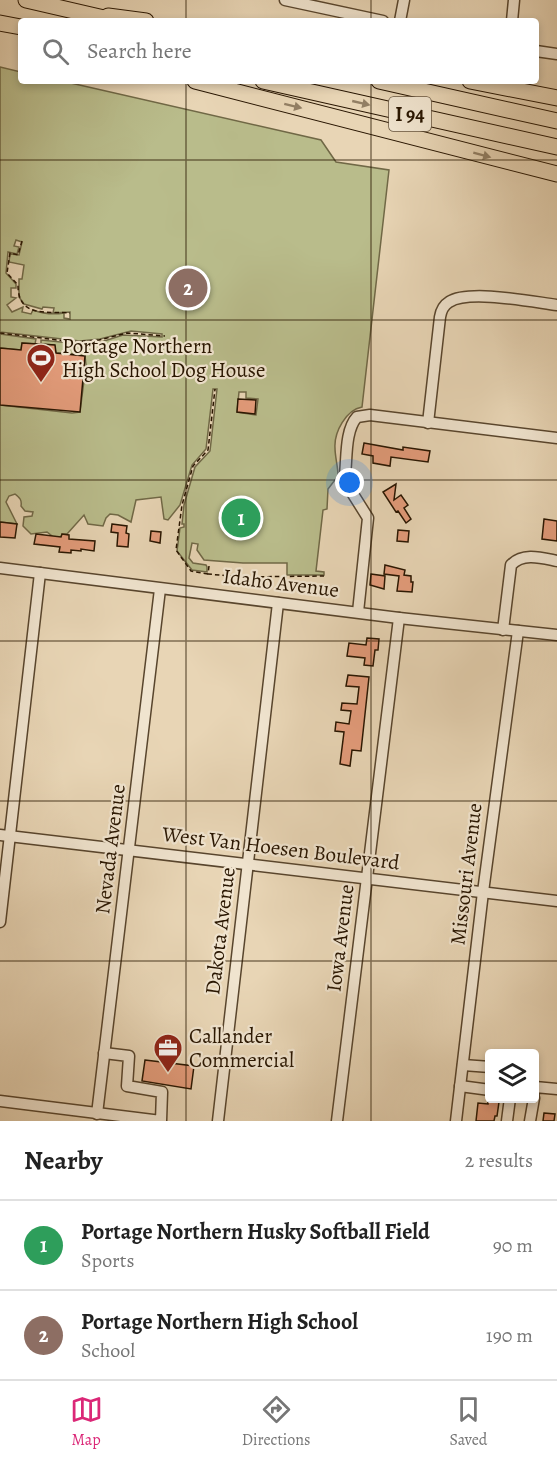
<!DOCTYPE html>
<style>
:root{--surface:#fff;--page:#f2f2f2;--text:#222;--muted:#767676;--line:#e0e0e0;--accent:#db2777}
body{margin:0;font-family:Alegreya,serif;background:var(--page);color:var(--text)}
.controls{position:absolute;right:18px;bottom:18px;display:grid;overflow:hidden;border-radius:6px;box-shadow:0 3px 9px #0003}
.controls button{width:54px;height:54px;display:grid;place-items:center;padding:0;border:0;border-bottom:2px solid var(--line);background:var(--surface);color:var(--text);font:30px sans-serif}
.you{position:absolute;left:350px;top:483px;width:21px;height:21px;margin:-15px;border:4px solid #fff;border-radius:50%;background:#1a73e8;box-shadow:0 0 0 9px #1a73e833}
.badge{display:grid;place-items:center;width:39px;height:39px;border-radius:50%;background:var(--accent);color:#fff;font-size:20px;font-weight:700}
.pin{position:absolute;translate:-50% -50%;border:3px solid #fff;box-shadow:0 2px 6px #0006}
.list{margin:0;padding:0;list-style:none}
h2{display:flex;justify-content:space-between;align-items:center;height:78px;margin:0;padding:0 24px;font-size:26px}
h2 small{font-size:20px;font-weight:400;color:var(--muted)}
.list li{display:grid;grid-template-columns:39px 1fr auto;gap:18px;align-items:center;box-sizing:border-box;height:90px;padding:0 24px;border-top:2px solid var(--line)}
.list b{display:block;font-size:22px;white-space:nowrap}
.list p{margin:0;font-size:20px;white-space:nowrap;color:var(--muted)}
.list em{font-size:20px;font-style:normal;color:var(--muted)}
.icon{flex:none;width:33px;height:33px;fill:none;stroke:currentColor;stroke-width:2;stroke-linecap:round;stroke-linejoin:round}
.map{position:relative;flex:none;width:557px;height:1121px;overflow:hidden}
.search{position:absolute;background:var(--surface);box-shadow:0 3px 9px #0003;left:18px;right:18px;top:18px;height:66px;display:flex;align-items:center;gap:15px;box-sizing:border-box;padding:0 21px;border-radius:6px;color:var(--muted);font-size:22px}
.sheet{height:258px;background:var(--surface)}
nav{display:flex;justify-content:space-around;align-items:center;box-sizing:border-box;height:84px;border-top:2px solid var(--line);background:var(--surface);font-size:16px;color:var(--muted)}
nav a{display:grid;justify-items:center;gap:3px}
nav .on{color:var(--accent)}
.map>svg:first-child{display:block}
.green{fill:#b9bc8b;stroke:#706846;stroke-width:1.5;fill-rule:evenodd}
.building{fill:#e49c7b;stroke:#281500;stroke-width:1.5}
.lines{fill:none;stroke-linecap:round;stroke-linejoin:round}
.minor-casing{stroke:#58452d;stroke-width:13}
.highway-casing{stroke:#281500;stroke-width:17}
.path{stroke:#281500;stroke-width:1.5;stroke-dasharray:4.5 3;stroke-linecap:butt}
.minor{stroke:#f0e4cf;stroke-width:10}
.highway{stroke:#e8d5b5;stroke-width:15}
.oneway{fill:#927f64}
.grid{fill:none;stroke:#281500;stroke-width:1.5;stroke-opacity:0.55}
.labels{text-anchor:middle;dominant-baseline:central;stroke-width:4.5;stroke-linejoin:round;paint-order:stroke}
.shield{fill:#f0e4cf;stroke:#64533e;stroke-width:1.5}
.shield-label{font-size:20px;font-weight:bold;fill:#281500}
.poi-label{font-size:21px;fill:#281500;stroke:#f0e4cf;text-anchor:start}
.street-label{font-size:21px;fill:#281500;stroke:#f0e4cf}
</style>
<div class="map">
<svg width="557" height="1121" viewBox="0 0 557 1121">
<rect width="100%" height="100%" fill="#e8d5b5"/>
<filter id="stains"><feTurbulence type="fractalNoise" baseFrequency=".00333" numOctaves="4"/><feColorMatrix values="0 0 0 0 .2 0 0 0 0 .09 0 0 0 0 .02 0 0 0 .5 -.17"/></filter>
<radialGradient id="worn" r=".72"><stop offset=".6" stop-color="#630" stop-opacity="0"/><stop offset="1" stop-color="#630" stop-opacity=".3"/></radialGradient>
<g class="green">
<path d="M0,67L21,72V81H62L321,140L336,162L389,170L362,407C346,410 334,432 335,448C335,457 338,466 338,476L328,489L327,509L323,510L316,571L324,572V575H287V563H243L204,560L197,550L198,544L192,543L189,558L193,563L206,565L207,567V572L192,570L177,551L180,528L184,527V524H182L184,505L195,467L210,451L217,389H213L206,449L192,465L180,505L168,520L164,519L161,497L136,500L131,522L118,515L110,514L106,518L103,526L88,524L84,515L67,534H62L59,543L53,541L52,536L47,532L31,534L23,526L24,517L32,516L33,512L25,511L21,506C22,500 20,498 15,494L9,496L6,502L17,524L0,522V405L72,413L80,412L86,365L85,356L79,355L78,354L56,353L54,345L41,344V340L81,344L101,342L123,335L162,337V334L131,331L100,339L80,341L0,332ZM16,240L22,242L19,255L10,254L9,262L24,265L22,279H19V297L24,304L42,309L43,307L54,308L53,313L70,312V319L64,318V313C52,315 44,314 33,310L31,314L22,312L23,307L12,312L7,305L16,298L11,297V288H16V284L6,273L8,252L17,254L19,247L14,246ZM239,392H246V398L258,399L256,415L237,412Z"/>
<path d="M0,334L36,339L35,344L22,343L21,350L0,348Z"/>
</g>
<g class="building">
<path d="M22,343L55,345L56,353L85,356L80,412L0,405V348L21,350Z"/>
<path d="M238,399L256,400L255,414L237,412Z"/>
<path d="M364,443L403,450V447L430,451L428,462L391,457L390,466L373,463V456L362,454Z"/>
<path d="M396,484L394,500L401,495L408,505L404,508L411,519L406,523L398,511L396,512L383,492Z"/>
<path d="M544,519L557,521V541L542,539Z"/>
<path d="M0,522L17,524L15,538L0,537Z"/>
<path d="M112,524L127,526L126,533L129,534L128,547L117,546L118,533L111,532Z"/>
<path d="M398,530L409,531L408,542L397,541Z"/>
<path d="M151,531L161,532L160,543L150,541Z"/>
<path d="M36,534L61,537L62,534L69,535V539L95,541L94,551L81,549V551L71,550V553L59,552L60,547L34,544Z"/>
<path d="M385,565L405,570L404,575L411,576V582H413L412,592L397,591L399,576L384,574Z"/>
<path d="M371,574L385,576L384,589L370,585Z"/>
<path d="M367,638L379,639L378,650H375L373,666L364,665L365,658L347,656L349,643L366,645Z"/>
<path d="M348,675L369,677L361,751L352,750L350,766L340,764L344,732L335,731L336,722L349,724L351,711L341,710L342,703L357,704L359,687L346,686Z"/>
<path d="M145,1060L194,1066L191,1089L142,1081Z"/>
<path d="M488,1101L499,1102L497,1116H495L494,1121H476L478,1103L488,1104Z"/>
<path d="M544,1113L555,1114L554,1121H543Z"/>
</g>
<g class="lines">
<g class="minor-casing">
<g id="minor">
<path d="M285,0L383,21"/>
<path d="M400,21L404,0"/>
<path d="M512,21L514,0"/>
<path d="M536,51L557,54"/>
<path d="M428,423L440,317C441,311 444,305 449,302C469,289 533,302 557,305"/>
<path d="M0,568L399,618L557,635"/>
<path d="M358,612L368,518L346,483L345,475C347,458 345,430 357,417L370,415L557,438"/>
<path d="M503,630L511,565C523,552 542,558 557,561"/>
<path d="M0,835L557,901"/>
<path d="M0,922L40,573"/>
<path d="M463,1065L490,1067"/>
<path d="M460,1086L490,1090"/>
<path d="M534,1092L535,1087L557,1089"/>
<path d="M0,1101L161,1121L162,1092L127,1086L129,1056L104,1053"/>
<path d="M97,1114L160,589"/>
<path d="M218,1121L278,603"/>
<path d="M337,1121L399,618"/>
<path d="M456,1121L483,892L518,631"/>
<path d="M507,1121L510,1098"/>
<path d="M530,1121L534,1098"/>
</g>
</g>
<g class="highway-casing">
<g id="highway">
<path d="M26,0L117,21"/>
<path d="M108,16L146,21"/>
<path d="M0,23L21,27"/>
<path d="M195,81L557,174"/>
<path d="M263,81L557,147"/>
<path d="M379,81L557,121"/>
<path d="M470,81L557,98"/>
</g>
</g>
<g class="path">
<path d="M22,241L18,255L10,253L7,273L18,285C18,318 46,311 70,313"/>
<path d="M0,333L74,342L99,340L127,333L165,336"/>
<path d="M209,566L208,574L240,577L324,576"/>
<path d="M208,574L191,571L176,550L182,505L193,466L208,450L215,389"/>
</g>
<use href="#minor" class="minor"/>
<use href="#highway" class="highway"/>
</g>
<defs><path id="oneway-solid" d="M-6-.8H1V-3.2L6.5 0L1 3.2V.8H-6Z" transform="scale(1.5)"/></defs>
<g class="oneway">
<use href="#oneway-solid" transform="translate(361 103) rotate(13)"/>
<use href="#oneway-solid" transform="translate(293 106) rotate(14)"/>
<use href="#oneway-solid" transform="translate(482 155) rotate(15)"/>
</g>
<path class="grid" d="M186,0V21M371,0V21M186,81V1121M371,81V1121M0,160H557M0,320H557M0,480H557M0,641H557M0,801H557M0,961H557"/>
<defs>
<g id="stadium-pin" transform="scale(1.5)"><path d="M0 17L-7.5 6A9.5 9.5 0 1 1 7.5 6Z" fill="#8f2418" stroke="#f0e4cf"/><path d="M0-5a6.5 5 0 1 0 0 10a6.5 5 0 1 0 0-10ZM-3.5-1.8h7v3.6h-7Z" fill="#fff"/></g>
<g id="office-pin" transform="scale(1.5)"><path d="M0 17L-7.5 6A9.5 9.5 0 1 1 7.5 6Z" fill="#8f2418" stroke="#f0e4cf"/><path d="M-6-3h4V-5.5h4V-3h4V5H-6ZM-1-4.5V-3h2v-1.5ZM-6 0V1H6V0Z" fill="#fff"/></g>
</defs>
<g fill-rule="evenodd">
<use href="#stadium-pin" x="41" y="358"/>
<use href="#office-pin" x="168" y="1048"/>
</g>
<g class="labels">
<rect class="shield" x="389" y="97" width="42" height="34" rx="4.5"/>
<g class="shield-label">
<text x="410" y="114">I 94</text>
</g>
<g class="poi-label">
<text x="62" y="346">Portage Northern<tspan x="62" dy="24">High School Dog House</tspan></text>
<text x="189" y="1036">Callander<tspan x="189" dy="24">Commercial</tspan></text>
</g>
<g class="street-label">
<text transform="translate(281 583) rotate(7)">Idaho Avenue</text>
<text transform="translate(281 848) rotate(7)">West Van Hoesen Boulevard</text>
<text transform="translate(110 849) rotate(-83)">Nevada Avenue</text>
<text transform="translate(466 874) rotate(-83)">Missouri Avenue</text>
<text transform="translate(220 931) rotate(-83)">Dakota Avenue</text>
<text transform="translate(340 938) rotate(-83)">Iowa Avenue</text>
</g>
</g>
<rect width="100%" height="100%" filter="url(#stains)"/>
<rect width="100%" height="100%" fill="url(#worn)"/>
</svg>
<div class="controls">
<button><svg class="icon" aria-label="layers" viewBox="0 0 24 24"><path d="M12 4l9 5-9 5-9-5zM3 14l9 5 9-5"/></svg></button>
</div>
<div class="you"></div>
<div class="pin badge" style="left:241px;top:518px;background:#2e9e5b">1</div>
<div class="pin badge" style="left:188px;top:288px;background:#8d6e63">2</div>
<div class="search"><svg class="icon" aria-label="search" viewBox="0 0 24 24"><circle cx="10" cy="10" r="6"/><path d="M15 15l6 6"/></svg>Search here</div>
</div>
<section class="sheet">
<h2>Nearby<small>2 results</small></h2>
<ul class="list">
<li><span class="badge" style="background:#2e9e5b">1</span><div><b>Portage Northern Husky Softball Field</b><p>Sports</p></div><em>90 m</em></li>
<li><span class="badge" style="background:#8d6e63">2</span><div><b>Portage Northern High School</b><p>School</p></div><em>190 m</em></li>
</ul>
</section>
<nav>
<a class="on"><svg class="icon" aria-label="map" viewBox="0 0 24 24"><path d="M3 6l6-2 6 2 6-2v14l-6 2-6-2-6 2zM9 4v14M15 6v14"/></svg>Map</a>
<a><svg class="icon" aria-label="directions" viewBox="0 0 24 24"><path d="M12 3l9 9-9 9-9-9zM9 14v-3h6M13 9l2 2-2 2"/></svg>Directions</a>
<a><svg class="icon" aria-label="saved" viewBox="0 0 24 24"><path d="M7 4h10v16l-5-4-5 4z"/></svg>Saved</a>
</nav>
